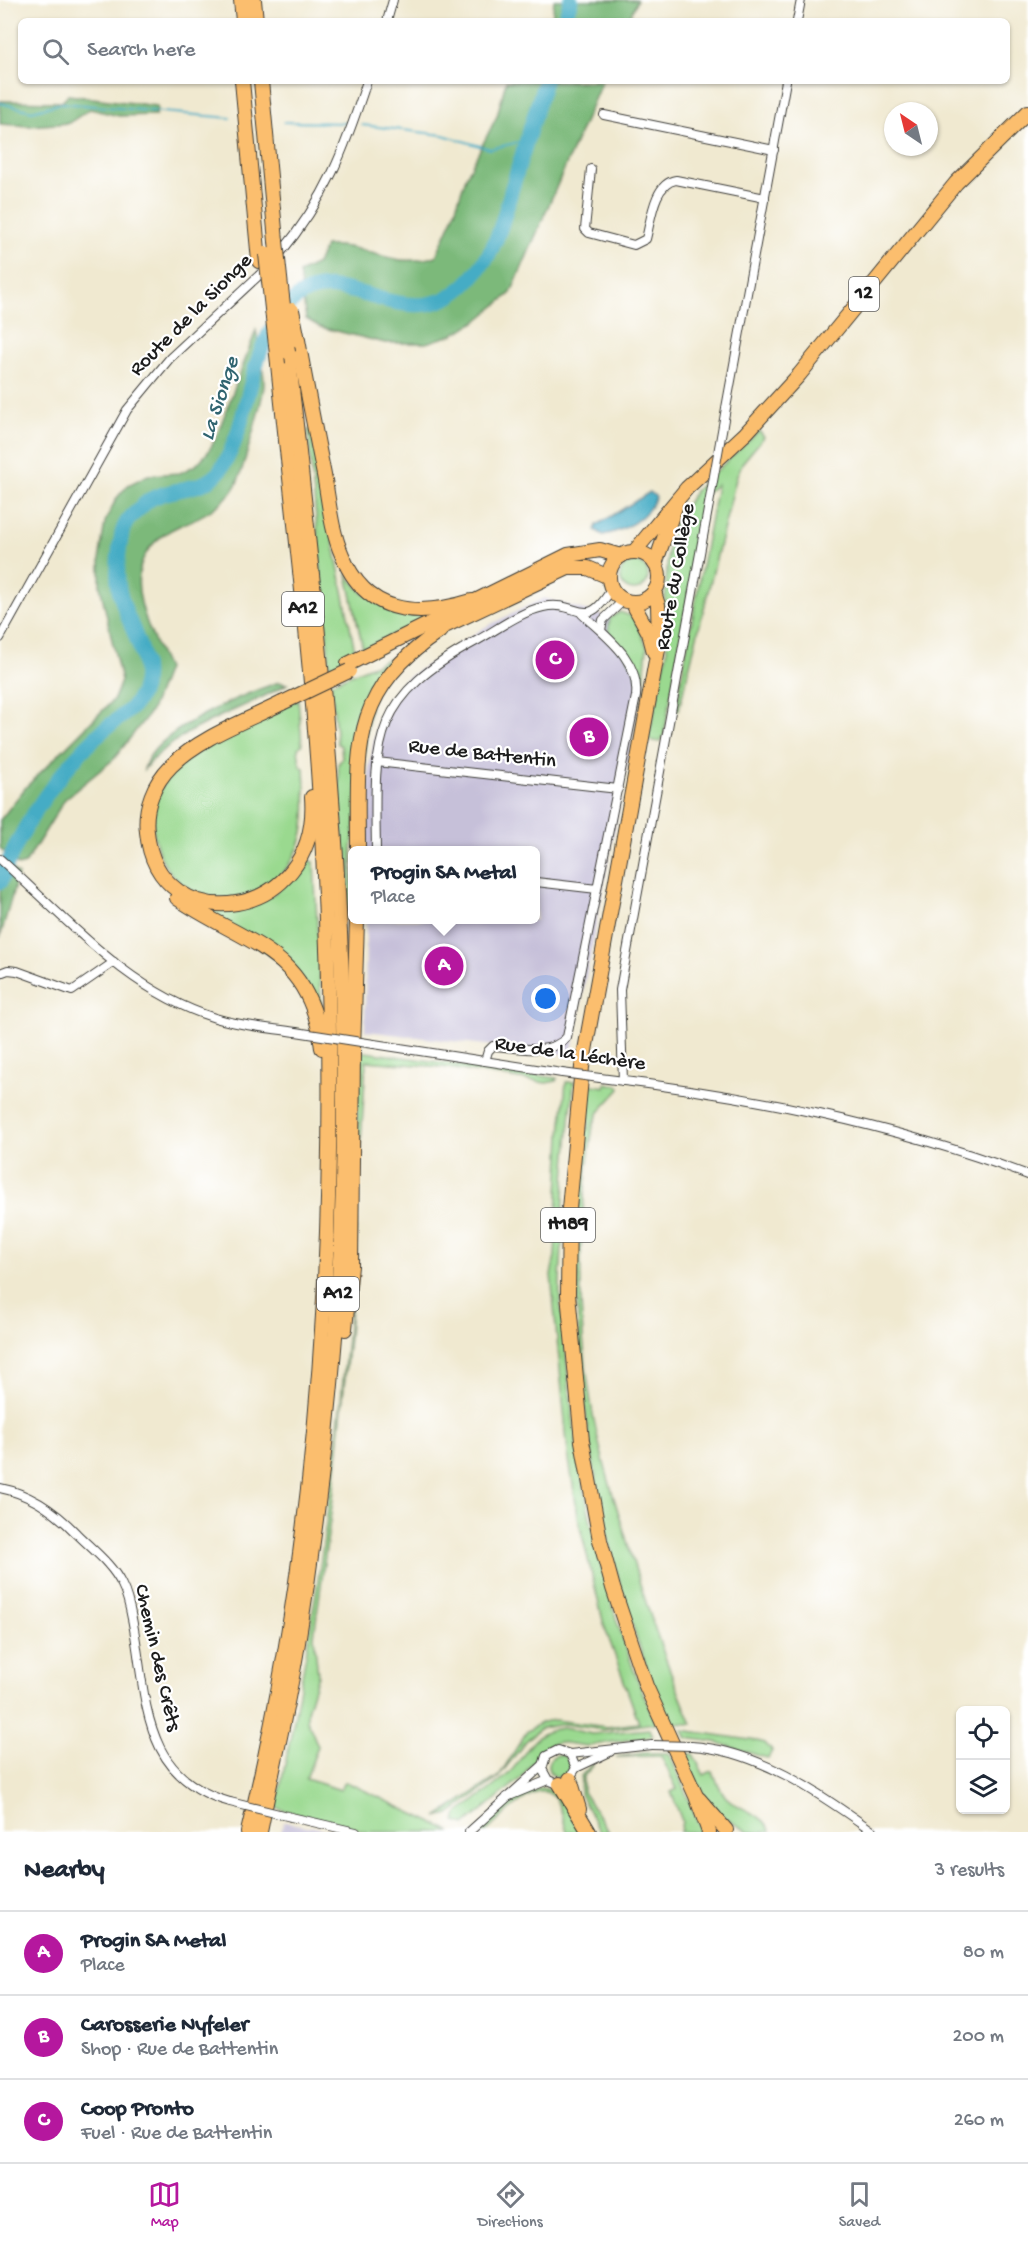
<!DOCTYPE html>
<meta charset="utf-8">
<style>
:root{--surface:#fff;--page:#f2f2f3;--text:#1f2937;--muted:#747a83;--line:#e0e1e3;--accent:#b5179e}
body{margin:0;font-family:"Gochi Hand",sans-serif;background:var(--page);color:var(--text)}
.controls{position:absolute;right:18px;bottom:18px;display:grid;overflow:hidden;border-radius:9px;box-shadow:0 2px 4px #0004}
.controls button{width:54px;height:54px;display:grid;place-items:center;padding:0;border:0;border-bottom:2px solid var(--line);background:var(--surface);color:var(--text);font:30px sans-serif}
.compass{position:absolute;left:884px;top:102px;width:54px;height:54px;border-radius:50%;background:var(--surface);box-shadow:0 2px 4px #0004;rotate:325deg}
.you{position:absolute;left:546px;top:999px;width:21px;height:21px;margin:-15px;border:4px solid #fff;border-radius:50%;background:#1a73e8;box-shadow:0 0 0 9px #1a73e833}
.badge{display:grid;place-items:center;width:39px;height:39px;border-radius:50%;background:var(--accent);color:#fff;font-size:20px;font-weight:700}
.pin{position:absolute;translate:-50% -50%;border:3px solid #fff;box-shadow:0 2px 6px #0006}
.popup{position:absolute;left:348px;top:846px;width:192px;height:78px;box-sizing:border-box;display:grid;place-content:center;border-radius:9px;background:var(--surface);filter:drop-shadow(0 2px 4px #0005);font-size:20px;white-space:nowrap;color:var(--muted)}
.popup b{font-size:22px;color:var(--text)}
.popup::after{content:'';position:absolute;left:50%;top:100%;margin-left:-12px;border:12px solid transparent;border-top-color:var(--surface)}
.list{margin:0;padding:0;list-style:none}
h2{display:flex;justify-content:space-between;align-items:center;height:78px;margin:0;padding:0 24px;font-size:26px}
h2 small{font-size:20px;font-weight:400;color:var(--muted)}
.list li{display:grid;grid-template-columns:39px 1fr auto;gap:18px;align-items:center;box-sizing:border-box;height:84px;padding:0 24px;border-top:2px solid var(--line)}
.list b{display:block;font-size:22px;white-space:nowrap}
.list p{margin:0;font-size:20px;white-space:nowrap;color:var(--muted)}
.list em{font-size:20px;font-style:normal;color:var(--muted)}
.icon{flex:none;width:33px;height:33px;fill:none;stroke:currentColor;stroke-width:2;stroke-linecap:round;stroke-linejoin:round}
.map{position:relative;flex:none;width:1028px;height:1832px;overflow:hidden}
.search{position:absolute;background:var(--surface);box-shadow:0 2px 4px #0004;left:18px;right:18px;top:18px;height:66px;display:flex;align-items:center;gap:15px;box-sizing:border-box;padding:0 21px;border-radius:9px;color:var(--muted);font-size:22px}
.sheet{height:330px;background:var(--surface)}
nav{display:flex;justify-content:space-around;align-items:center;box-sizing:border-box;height:84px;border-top:2px solid var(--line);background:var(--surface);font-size:16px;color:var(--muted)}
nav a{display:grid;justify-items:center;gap:3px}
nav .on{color:var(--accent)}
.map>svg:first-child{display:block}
.industrial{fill:#c6c0d9}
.green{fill:#9ad98f;stroke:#5b7a56;stroke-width:1.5}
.forest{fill:#7bb97a;stroke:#4c6a4b;stroke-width:1.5}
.water{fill:#45acc5;stroke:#306470;stroke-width:1.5}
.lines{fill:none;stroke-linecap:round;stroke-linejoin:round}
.stream{stroke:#45acc5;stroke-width:2}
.river{stroke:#45acc5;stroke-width:15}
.street-casing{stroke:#3c3b37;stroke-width:10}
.highway-casing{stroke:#3c3b37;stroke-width:16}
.street{stroke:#fff;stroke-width:8}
.highway{stroke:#fbbe6e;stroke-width:14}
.street-bridge-casing{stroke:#3c3b37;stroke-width:10;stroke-linecap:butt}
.highway-bridge-casing{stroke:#3c3b37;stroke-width:16;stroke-linecap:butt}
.street-bridge{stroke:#fff;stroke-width:8}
.highway-bridge{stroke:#fbbe6e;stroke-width:14}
.labels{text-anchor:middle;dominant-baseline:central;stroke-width:4.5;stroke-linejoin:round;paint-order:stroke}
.shield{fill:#fff;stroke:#606060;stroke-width:1.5}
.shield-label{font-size:20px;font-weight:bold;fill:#1c1c1c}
.street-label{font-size:21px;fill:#1c1c1c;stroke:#fff}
.water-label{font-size:22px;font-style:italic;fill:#306470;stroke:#fff}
</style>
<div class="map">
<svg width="1028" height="1832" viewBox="0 0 1028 1832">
<rect width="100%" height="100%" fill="#fff"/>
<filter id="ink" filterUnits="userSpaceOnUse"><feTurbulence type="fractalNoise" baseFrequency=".0167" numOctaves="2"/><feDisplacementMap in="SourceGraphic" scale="12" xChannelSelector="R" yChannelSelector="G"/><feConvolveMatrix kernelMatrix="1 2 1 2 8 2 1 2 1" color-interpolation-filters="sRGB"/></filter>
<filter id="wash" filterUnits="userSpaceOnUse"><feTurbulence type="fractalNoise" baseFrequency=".008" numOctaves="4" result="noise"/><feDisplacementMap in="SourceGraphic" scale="24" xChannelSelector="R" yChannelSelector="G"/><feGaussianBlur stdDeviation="1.35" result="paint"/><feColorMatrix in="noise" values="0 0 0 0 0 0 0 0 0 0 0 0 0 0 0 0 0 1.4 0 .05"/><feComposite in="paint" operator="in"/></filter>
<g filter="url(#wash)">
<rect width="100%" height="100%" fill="#f0e9d0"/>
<g class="industrial">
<path d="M544,598L622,621L645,671L571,1055L365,1031L366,920H536V850H367L369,768L376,727L404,680L485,627Z"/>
<path d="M284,1822L341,1832H281Z"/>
</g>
<g class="green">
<path d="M308,430H311L355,651L354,656L330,669Z"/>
<path d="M759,431L764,437L743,462L737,475L679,709L675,713L717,485L706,493L664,735L660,742L648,740L667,653L665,603L668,549L675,524L694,492Z"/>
<circle cx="634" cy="576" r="14"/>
<path d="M347,575L364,594L433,615L363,649Z"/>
<path d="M620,612L634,617L647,647L643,691H640C637,664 623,653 608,632L610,618Z"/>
<path d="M388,659L392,664L372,693L352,850V909H347L338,764L342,759L341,746L337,743L331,683Z"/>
<path d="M298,699L302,745L298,748L300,766L304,768C305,792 308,816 301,840C279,913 177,921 156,843C150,822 152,802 164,783C184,750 263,719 298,699Z"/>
<path d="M305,859L314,862L322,1023L298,975L192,900C204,903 217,907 229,908C262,911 289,884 305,859Z"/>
<path d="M358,1051L557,1078L556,1081L546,1083L441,1067L366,1061L349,1337L333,1499L314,1636L318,1675L307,1711V1720L318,1746L306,1779L341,1790L345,1782L353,1785L452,1832H367L276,1808C315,1629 340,1447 353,1264C358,1193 357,1122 358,1051Z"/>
<path d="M566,1082H574C568,1137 563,1191 562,1245C561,1272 557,1294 563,1319C573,1457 598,1597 656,1723L603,1730L564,1724L541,1728L526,1741L497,1779L449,1814L437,1817L499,1776L527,1731L542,1722L555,1720L607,1727L639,1723L604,1625L579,1522L568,1454L551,1275L555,1256L561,1134Z"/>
<path d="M606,1083L619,1086L620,1089L599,1112L593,1126C578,1215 576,1314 591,1403C598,1447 611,1489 624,1531C643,1597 665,1662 692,1724L668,1723C588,1528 564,1339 582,1128L588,1129L589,1118L583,1117L587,1084L605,1087Z"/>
<path d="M563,1728L592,1734L650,1729L653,1736L587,1746L558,1742L548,1745L541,1751L521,1778L465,1825L455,1822L457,1814C473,1802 490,1790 505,1777C527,1758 529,1730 563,1728Z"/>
<path d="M682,1730L757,1741L765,1743L772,1751L768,1758L763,1757L715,1742L687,1738Z"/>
<path d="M645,1753H669L702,1832H680L682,1821L671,1792L677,1789L661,1756L616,1757Z"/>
<path d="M682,1754H693L704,1775L712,1771C716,1779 720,1790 726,1797C741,1812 762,1811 771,1832H748L721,1815L704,1795Z"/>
<circle cx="559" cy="1766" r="11"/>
<path d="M592,1764L593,1766L583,1777V1792L609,1832H600L580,1794L581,1776Z"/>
<path d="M541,1788C566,1790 570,1813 580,1832H567C563,1821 560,1800 550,1794C533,1782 498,1821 486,1832H477L517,1796Z"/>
</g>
<g class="forest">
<path d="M554,0H637L628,21H552Z"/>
<path d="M506,81H602L511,293L477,321L452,335L426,343H385L320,327L306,319L299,273L317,264L325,246C366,242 390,271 436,256L452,220L466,177L497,116Z"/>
<path d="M68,95L157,106L156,115L119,116L90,109L69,123L29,126L0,124V101L62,102Z"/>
<path d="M256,330C259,347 264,366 264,384C265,392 241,477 236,485C226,504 200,518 181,525C111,556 143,616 167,669L151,711L114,759L65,799L25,864L18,866L0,848V820L26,787L114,699L121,681L100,586V554L105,522L116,499L128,485L148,475L180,473L196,465L208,452L216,438Z"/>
<path d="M279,682L287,684C237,714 185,722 144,769C152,731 244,694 279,682Z"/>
<path d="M0,859L18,875L0,938Z"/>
</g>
<path class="water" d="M650,492L656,497C647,518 625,531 603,535L595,530L597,525Z"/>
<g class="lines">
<g class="stream">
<path d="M0,103L32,111L62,103L230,118"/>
<path d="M284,122L346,123"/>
<path d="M362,125L443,135L490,149L527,140"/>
</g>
<g class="river">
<path d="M564,21L571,0"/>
<path d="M0,882C21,826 56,775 99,734C110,723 129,714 137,701C160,664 126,627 119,589C116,573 119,549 122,533C124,524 131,516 137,511C143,506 148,499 155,497C175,487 207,491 221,469C254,418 244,348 293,301C345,252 420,360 484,262C499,240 505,213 512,188C523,153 534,117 545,81"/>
</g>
</g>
</g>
<g filter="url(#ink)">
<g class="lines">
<g class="street-casing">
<g id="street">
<path d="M387,21L393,0"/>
<path d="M797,21L801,0"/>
<path d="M604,115L774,150"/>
<path d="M591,169L585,229L589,233L634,245L646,239C651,220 654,183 676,180L765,198"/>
<path d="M279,255C327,197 344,151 367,81"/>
<path d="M726,408L786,81"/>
<path d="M601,630L603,620L624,600"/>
<path d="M0,638L127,410L170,358L269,266"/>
<path d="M377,762L618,789"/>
<path d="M376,850C374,738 371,698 478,640C498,629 520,612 543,607C579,599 585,634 612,588"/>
<path d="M0,859C66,918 127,991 215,1018C241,1026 269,1028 296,1032"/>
<path d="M536,882L597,889L636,696C640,659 605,636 582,614"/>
<path d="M0,973L8,970L17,971L72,991L114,962"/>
<path d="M374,1044L562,1073"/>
<path d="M485,1061L488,1051L493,1046C517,1047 549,1057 567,1037L597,889"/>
<path d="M600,1078C746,1095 890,1123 1028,1175"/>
<path d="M623,1081L620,990L709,504"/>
<path d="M0,1488C31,1494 55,1511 77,1534C92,1549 113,1565 122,1585C129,1598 131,1614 134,1629C147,1703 143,1778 230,1802"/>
<path d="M691,1746C759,1750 820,1794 874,1832"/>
<path d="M570,1754L652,1745"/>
<path d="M576,1768L610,1752"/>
<path d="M507,1797L548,1780L558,1784L568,1781L576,1768L570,1754L558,1750L546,1756L542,1769L548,1780"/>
<path d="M291,1817L356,1832"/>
<path d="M469,1832L542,1766"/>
</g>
</g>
<g class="highway-casing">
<g id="highway">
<path d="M241,0L243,21"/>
<path d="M254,0L256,21"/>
<path d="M242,81L259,261"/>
<path d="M261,81L276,241"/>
<path d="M298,340C306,385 315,430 324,475C329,501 331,530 342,555C366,615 417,618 472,601"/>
<path d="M634,552L687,488L746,433L799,375L956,183L1028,112"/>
<circle cx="634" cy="577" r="25"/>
<path d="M655,564L675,507"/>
<path d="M654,592L658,605L659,644L582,1067L569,1209L568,1294L582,1441L600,1540L613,1588L646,1686L696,1796L709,1832"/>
<path d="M632,602L649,633L654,652"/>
<path d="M430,633L568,568H588L609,577"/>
<path d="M348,664L568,555L600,550L621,556"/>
<path d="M282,703C246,721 200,737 171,766C154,783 144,807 147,832C157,943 321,922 312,797"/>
<path d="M358,850C358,751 348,693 440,631"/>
<path d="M177,898C245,945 310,948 322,1048"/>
<path d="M345,1329L351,1266L353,1051L357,920"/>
<path d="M570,1779L579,1809"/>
<path d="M560,1784L589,1832"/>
<path d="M699,1799L726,1830"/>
<path d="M248,1832C331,1489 342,1136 319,785C310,645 292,504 278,364"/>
<path d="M260,1832C272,1771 287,1710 297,1649C314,1545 327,1441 335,1337C362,1008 324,678 288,352"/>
</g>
</g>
<use href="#street" class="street"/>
<use href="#highway" class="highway"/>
<g class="street-bridge-casing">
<g id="street-bridge">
<path d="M709,504L726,408"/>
<path d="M296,1032L374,1044"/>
<path d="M562,1073L600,1078"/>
<path d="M652,1745L691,1746"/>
<path d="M230,1802L291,1817"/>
</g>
</g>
<g class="highway-bridge-casing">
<g id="highway-bridge">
<path d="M276,241L288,352"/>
<path d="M266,254L278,364"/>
<path d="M292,310L298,340"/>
<path d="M282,703L349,671"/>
</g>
</g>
<use href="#street-bridge" class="street-bridge"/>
<use href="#highway-bridge" class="highway-bridge"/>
</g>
</g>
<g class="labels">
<g class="shield">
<rect x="849" y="277" width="30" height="34" rx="4.5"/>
<rect x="282" y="592" width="42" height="34" rx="4.5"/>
<rect x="541" y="1208" width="54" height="34" rx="4.5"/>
<rect x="317" y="1277" width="42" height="34" rx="4.5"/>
</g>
<g class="shield-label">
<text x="864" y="294">12</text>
<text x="303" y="609">A12</text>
<text x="568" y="1225">H189</text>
<text x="338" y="1294">A12</text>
</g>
<g class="street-label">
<text transform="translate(192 316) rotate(-45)">Route de la Sionge</text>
<text transform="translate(677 577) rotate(-80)">Route du Collège</text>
<text transform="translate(482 755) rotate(6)">Rue de Battentin</text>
<text transform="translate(570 1055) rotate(8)">Rue de la Léchère</text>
<text transform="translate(156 1658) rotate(77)">Chemin des Crêts</text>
</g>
<g class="water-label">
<text transform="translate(221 399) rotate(-72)">La Sionge</text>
</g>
</g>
</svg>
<div class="controls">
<button><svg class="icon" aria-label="locate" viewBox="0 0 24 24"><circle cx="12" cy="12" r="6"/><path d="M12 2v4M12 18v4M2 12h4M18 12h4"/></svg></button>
<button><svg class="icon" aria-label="layers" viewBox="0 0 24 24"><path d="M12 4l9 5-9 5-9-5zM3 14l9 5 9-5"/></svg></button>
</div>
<svg class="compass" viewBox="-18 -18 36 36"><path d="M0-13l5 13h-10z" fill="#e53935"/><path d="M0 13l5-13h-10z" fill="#747a83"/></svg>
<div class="you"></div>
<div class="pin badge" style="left:444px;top:966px">A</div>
<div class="popup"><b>Progin SA Metal</b>Place</div>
<div class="pin badge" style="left:589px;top:737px">B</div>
<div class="pin badge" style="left:555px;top:660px">C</div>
<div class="search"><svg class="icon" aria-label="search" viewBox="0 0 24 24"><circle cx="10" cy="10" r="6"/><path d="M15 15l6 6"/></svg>Search here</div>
</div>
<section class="sheet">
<h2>Nearby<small>3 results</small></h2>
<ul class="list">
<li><span class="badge">A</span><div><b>Progin SA Metal</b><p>Place</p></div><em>80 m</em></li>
<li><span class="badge">B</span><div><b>Carosserie Nyfeler</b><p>Shop · Rue de Battentin</p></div><em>200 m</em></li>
<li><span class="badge">C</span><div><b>Coop Pronto</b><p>Fuel · Rue de Battentin</p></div><em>260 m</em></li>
</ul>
</section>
<nav>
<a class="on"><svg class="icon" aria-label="map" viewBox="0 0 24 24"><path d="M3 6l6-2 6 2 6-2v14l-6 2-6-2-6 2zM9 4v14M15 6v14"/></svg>Map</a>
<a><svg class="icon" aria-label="directions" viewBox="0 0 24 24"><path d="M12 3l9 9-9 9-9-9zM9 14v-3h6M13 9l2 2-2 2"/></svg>Directions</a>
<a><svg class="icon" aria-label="saved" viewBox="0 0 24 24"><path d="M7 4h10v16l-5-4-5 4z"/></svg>Saved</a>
</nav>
